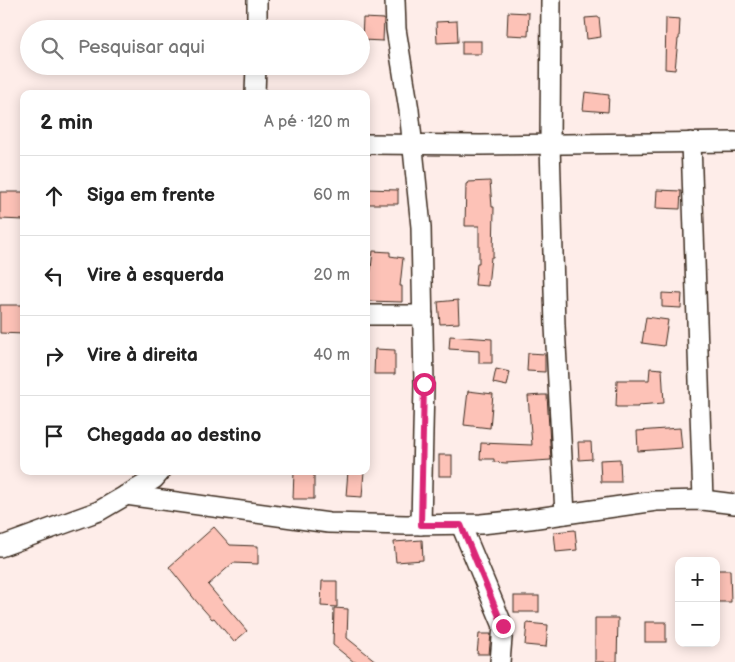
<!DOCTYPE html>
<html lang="pt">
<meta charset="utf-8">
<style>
:root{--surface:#fff;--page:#f6f6f6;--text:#222;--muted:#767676;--line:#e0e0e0}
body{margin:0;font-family:"Balsamiq Sans",sans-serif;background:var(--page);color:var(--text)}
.controls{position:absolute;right:15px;bottom:15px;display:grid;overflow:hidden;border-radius:10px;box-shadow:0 2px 12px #0003}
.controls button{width:45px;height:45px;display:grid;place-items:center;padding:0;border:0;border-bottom:1px solid var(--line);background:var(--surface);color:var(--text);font:25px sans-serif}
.stop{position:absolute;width:15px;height:15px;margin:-11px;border:4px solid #db2777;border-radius:50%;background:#fff}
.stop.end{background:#db2777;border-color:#fff;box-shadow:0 1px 5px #0008}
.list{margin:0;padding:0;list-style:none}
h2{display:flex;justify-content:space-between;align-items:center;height:65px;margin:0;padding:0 20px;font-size:21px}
h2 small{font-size:16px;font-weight:400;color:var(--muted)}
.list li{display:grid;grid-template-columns:32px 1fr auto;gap:15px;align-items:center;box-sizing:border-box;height:80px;padding:0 20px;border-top:1px solid var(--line)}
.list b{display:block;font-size:19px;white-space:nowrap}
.list em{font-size:16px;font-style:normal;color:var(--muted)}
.icon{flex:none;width:28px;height:28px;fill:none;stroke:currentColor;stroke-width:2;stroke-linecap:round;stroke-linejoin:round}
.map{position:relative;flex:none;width:735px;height:662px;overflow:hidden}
.search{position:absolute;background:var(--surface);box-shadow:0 2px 12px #0003;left:20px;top:20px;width:350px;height:55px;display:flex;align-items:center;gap:12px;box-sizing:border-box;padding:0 18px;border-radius:28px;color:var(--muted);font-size:19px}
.panel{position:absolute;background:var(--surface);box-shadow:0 2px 12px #0003;left:20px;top:90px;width:350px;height:385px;border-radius:10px}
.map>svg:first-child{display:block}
.building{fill:#fdc2b7;stroke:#3b2a1e}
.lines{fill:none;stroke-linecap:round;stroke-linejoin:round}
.street-casing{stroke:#3b2a1e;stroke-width:22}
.street{stroke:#fff;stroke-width:19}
.route{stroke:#db2777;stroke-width:6}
</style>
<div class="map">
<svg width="735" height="662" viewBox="0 0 735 662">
<rect width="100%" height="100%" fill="#feede9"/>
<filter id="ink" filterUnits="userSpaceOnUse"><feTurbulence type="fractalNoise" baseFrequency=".02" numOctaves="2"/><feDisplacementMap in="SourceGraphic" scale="10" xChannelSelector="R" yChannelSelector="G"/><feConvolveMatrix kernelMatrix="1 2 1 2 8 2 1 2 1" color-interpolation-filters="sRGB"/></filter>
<g filter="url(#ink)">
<g class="building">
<path d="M508,12L529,13L528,36L507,35Z"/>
<path d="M599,17L601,37L587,39L585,18Z"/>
<path d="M363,18L384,19L383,41L362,40Z"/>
<path d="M666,18L680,19L679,39H678L675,70L665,69Z"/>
<path d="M457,21L458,42L437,43L436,22Z"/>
<rect x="462" y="41" width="19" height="13"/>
<path d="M585,92L609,95L608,112L583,110Z"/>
<path d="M490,181L492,207H494L493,257H491L488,286L475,285L477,263H479V226H465L466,184L468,183V182Z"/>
<path d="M366,189L398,190V204H366Z"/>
<path d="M657,190L681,191L680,209L656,208Z"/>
<path d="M0,192H24V220L0,219Z"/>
<path d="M373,251L390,252V256L403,258L400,286H402V302L367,301V285H369Z"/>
<path d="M662,293L682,294L681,308L662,307Z"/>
<path d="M458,300L459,323L440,324L438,302Z"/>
<path d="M0,305H24V334L0,333Z"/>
<path d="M646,317L668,320L664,346L642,343Z"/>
<path d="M450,336L492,339V363H479V351L449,349Z"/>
<path d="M375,349L395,350V374H374Z"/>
<path d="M528,353L545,354V372L527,371Z"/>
<path d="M650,368L662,369L664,403L638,405V407H616L617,380H649Z"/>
<path d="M496,369L510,372L507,386L493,383Z"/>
<path d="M468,391L493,394L490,428L464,425Z"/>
<path d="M542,395H547L551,460L506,463L494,462V459H480L481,443L532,445L528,396Z"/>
<path d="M680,428L682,448L638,451L637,431Z"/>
<path d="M578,442H591L592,459L579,460Z"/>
<rect x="439" y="455" width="13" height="21"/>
<path d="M620,459L621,482H601L600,460Z"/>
<path d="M294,471H314V499H293Z"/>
<path d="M348,471H364L362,497L346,496Z"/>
<path d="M214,527L230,545L258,546V564L233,563L208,585L247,631L234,642L214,618L212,619L196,601L169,567Z"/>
<path d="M575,530L577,550L556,552L554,532Z"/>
<path d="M422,540L423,560L396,562L394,542Z"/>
<path d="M716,570H730L731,602H716Z"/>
<path d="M322,581H337V607L321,606Z"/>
<rect x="514" y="596" width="25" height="16"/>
<path d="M334,608L348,609L347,638L377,662H354L333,645Z"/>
<path d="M595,618H618L617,662H595Z"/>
<rect x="645" y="622" width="21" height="20"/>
<path d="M527,623L548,625L546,647L525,645Z"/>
<path d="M479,634H491L489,654H477Z"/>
</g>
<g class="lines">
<g class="street-casing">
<g id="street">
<path d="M395,0L396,29L409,110L421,227L424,384L421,525"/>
<path d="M551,0L550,144L555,326L565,514"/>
<path d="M257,29V0"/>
<path d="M255,94L256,66"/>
<path d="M691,142L703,500"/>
<path d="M366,144L481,145L735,142"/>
<path d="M366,315H423"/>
<path d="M126,495L329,523L406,525L481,524L530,519L656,501L703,500L735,504"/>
<path d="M461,525L503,626L500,662"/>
<path d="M0,547L99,511L154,479L161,471"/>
</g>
</g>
<use href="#street" class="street"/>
</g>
</g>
<g class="lines" filter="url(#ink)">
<path class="route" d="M424,384L421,525H461L503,626"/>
</g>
</svg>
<div class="controls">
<button>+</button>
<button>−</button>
</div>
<div class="stop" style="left:424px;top:384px"></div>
<div class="stop end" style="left:503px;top:626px"></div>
<div class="search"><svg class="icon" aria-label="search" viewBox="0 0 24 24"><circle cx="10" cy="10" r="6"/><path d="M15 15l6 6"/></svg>Pesquisar aqui</div>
<section class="panel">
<h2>2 min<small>A pé · 120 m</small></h2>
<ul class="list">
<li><svg class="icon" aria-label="ahead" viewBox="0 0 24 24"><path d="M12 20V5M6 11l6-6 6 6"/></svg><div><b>Siga em frente</b></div><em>60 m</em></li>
<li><svg class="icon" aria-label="left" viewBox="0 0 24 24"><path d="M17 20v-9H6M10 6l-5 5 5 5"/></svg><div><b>Vire à esquerda</b></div><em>20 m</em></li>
<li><svg class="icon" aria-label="right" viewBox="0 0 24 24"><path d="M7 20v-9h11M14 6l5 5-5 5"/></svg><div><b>Vire à direita</b></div><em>40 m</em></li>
<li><svg class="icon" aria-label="arrive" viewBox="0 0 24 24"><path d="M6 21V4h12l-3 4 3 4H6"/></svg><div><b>Chegada ao destino</b></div></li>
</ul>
</section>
</div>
